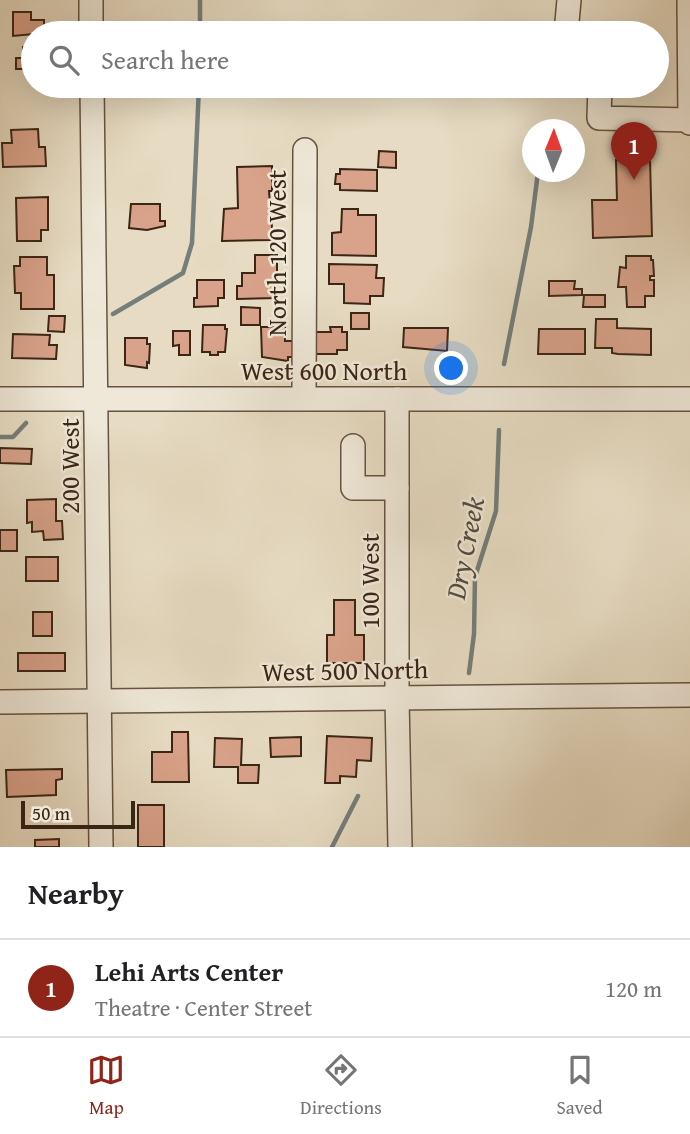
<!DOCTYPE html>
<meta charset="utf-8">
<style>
:root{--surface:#fff;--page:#f6f6f6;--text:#202124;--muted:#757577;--line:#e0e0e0;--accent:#8f2418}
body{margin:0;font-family:"Gentium Book Plus",serif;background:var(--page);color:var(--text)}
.compass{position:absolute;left:522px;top:119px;width:63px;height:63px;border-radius:50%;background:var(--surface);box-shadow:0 7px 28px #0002;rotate:1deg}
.scale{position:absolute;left:21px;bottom:18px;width:114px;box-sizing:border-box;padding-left:7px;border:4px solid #3b2514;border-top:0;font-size:19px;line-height:24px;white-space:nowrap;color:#3b2514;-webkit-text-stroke:5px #efe8d8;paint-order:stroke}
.you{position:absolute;left:452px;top:369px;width:24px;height:24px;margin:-18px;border:5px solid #fff;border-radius:50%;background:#1a73e8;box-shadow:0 0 0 10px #1a73e833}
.badge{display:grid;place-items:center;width:46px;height:46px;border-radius:50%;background:var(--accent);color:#fff;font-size:23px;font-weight:700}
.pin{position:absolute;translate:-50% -58px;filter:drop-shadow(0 2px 4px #0008)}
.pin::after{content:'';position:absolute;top:37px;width:24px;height:21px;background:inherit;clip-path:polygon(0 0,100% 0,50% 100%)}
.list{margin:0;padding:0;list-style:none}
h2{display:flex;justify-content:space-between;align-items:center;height:91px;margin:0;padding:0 28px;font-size:30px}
h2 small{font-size:23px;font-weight:400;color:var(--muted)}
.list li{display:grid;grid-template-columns:46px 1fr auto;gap:21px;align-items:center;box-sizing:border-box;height:98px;padding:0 28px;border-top:2px solid var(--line)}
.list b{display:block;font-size:26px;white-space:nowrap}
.list p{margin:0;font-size:23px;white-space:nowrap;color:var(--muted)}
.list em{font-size:23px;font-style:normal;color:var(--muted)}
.icon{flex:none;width:38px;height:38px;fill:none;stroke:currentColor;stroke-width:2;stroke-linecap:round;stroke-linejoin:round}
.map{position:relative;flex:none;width:690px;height:847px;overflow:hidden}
.search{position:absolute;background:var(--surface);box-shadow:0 7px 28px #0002;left:21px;right:21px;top:21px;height:77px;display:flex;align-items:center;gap:18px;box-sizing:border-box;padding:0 24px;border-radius:38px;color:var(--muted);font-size:26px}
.sheet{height:189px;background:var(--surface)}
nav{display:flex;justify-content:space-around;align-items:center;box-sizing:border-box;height:98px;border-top:2px solid var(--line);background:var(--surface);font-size:19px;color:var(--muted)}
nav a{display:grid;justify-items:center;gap:4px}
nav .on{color:var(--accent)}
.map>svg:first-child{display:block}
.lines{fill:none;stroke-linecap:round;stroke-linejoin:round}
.stream{stroke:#757e7a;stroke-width:4.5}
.building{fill:#d9a28a;stroke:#3b2514;stroke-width:2}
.minor-casing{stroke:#665340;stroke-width:26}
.minor{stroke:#efe8d8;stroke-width:23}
.labels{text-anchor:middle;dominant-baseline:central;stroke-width:5;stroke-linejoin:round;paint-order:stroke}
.street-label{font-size:26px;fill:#3b2514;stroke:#efe8d8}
.water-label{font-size:28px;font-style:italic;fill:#534a3e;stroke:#efe8d8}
</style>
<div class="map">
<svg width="690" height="847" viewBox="0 0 690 847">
<rect width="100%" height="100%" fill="#e7dcc3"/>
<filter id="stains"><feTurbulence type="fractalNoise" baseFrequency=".00286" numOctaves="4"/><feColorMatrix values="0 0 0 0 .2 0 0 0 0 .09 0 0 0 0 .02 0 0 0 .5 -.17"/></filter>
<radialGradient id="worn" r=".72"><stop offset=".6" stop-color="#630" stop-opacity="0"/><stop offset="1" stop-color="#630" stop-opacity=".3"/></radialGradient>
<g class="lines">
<g class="stream">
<path d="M200,33V0"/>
<path d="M113,314L183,273L192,243L199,86"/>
<path d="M504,364L531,227L538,172"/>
<path d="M0,437H13L26,423"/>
<path d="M469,673L474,634L475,577L496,511L499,430"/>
<path d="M332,847L358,796"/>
</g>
</g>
<g class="building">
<path d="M13,12H31V20H44V33L13,36Z"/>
<path d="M23,47H33V69H16V58H23Z"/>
<path d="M38,129L39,147H45L46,166L3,167L2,143H12L11,130Z"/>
<path d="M379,151L396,152V168L378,167Z"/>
<path d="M650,159L652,236L593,238L592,200H617L616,160Z"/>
<path d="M272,166V191H269L273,240L222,241L224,209L238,208L237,167Z"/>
<path d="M340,169L377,170V191L340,190V184H335L336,174H340Z"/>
<path d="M48,197V230H41V241H17L16,198Z"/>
<path d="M131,204H160V221H165V226L147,230L129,228Z"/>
<path d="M342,209H358V215H376V256L332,255V233L341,232Z"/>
<path d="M255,255H277V298L237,299V286H242V273H255Z"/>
<path d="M626,256H651V260H653L654,276H650V280H654V296H645V307H627L626,287H618L620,267L626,268Z"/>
<path d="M20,257H47V275H54V309H21V293H15L14,266H20Z"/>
<path d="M329,264L377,265L376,278H384L383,296H370V304L344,303V284H329Z"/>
<path d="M197,280H224V298H218V306L194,307V298H197Z"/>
<path d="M549,281H575L574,289H582V295L549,296Z"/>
<path d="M584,295H605V307H583Z"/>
<path d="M241,307L260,308V325H241Z"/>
<rect x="351" y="313" width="18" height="16"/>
<path d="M49,316H65L64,332L48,331Z"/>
<path d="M596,319H617V328L651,329V355L618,354L612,353V348H595Z"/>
<path d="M203,325H225V329H227L225,352H218V355H210V352H202Z"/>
<path d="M261,327H285V341H294L296,357H288V361L262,357Z"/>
<path d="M330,327H342V332H347V350H337V354H314V332H331Z"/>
<path d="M404,328H448L447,351L403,347Z"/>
<path d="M539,329H585V354H538Z"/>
<path d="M173,331H190V355H179V345L173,346Z"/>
<path d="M13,334L50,335L49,345H57L56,359L12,358Z"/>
<path d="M125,338H147V344H150L149,363L147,362V368L125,365Z"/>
<path d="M0,448L32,449L31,464L0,463Z"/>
<path d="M56,499V521H62L63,539L44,540L43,531L32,532V522L27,523V500Z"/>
<rect x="0" y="530" width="17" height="21"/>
<rect x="26" y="557" width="32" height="24"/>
<path d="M334,600H355V635H364V663H327V635H334Z"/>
<rect x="33" y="612" width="19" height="24"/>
<rect x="18" y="653" width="47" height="18"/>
<path d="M172,732H188L189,782H152V752H172Z"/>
<path d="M327,736L372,738L371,761L357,760L356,777L340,776V783H325Z"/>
<path d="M301,737V756L271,757L270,738Z"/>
<path d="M215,738L242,739L241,765H259L258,783H238V767H214Z"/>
<path d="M62,769V779L56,780V795L7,797L6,770Z"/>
<rect x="138" y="805" width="26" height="42"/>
<path d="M59,839V847H35V840Z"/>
</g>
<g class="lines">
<g class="minor-casing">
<g id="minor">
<path d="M91,0V33"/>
<path d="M689,0L690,123"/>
<path d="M566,33L569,0"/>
<path d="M92,86L101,847"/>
<path d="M600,86L599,118L690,120"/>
<path d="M304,398L305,150"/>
<path d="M0,399H690"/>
<path d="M397,399V698L400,847"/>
<path d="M353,446V488H397"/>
<path d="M0,702L690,695"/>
</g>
</g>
<use href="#minor" class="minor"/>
</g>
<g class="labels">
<g class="street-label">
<text transform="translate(276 253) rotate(-90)">North 120 West</text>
<text x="324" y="370">West 600 North</text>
<text transform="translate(69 466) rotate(-90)">200 West</text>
<text transform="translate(369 581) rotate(-90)">100 West</text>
<text transform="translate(345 670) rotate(-1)">West 500 North</text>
</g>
<g class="water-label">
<text transform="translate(464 548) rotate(-79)">Dry Creek</text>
</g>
</g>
<rect width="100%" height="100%" filter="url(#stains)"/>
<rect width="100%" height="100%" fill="url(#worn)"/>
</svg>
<svg class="compass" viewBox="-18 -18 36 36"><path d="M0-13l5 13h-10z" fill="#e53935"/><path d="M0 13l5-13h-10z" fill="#757577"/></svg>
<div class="scale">50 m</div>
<div class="you"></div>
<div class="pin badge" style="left:634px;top:180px">1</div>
<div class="search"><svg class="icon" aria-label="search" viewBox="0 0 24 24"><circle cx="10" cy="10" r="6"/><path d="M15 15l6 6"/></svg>Search here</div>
</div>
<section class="sheet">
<h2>Nearby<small></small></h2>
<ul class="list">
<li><span class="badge">1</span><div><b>Lehi Arts Center</b><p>Theatre · Center Street</p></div><em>120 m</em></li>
</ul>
</section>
<nav>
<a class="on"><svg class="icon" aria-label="map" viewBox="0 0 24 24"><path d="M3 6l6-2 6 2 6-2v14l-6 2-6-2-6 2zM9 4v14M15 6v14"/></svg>Map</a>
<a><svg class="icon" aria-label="directions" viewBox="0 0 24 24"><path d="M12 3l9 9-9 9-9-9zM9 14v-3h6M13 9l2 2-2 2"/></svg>Directions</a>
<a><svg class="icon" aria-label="saved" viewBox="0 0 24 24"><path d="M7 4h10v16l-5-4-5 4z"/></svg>Saved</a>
</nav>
